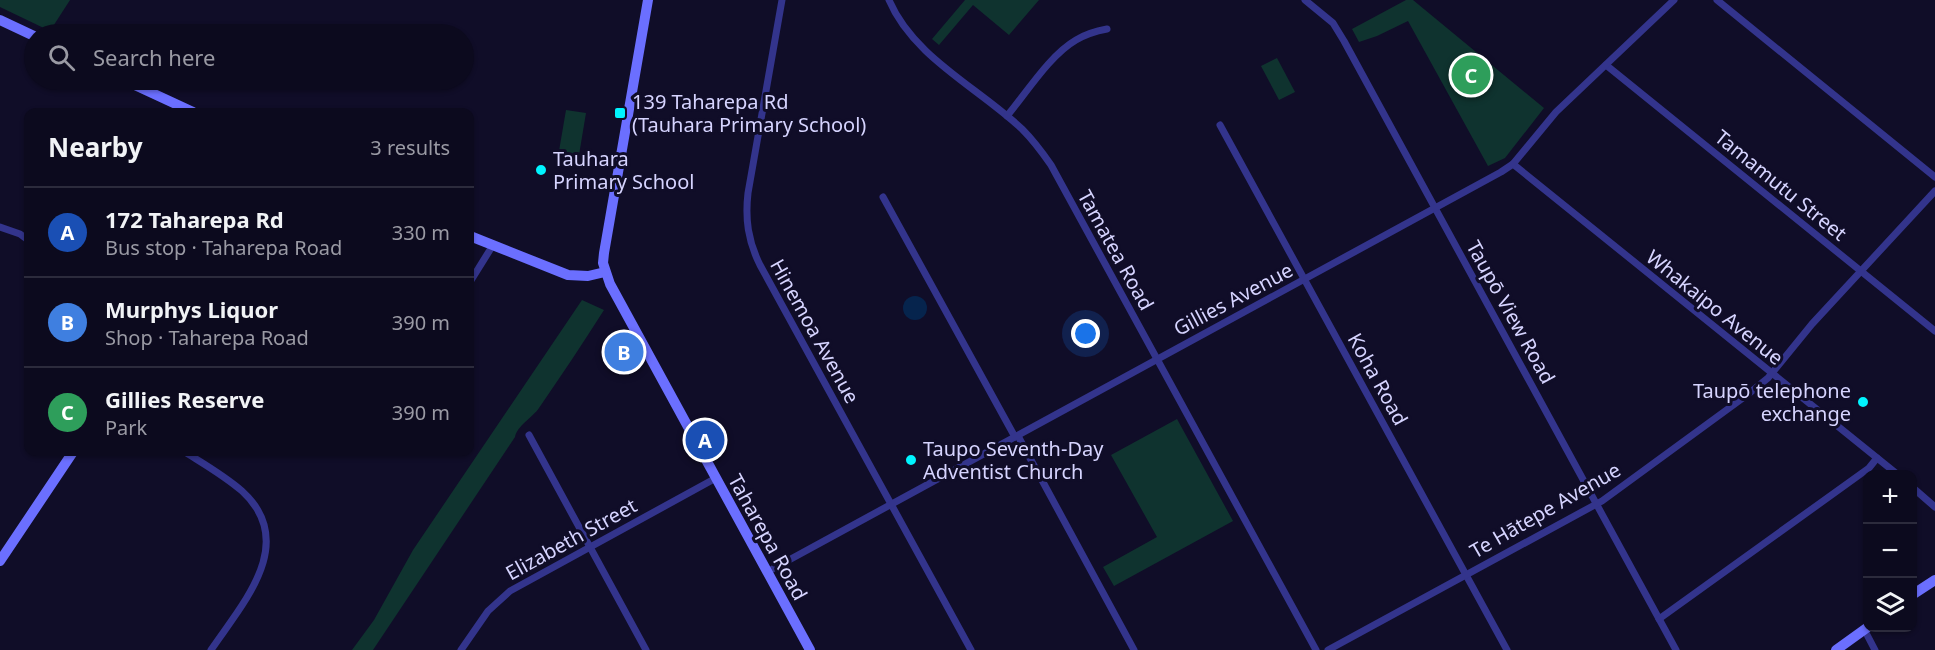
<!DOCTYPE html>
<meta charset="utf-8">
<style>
:root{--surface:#0c0a1e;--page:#151327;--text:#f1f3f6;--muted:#9a9aa4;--line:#2c2b3c;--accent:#00f4ff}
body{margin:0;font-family:"Noto Sans",sans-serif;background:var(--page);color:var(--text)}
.controls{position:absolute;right:18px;bottom:18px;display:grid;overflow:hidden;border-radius:12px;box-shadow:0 2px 4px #0004}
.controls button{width:54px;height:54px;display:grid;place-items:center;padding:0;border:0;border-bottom:2px solid var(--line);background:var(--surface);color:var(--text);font:30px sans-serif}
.you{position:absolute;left:1086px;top:334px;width:21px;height:21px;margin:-15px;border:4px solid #fff;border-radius:50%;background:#1a73e8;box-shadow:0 0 0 9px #1a73e833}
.badge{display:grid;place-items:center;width:39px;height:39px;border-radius:50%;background:var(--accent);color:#fff;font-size:20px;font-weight:700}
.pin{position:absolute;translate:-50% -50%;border:3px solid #fff;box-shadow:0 2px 6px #0006}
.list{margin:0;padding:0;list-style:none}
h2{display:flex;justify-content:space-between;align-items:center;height:78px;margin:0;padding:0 24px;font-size:26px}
h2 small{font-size:20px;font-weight:400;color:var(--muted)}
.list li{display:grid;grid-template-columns:39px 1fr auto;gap:18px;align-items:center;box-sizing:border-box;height:90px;padding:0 24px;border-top:2px solid var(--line)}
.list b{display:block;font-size:22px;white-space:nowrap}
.list p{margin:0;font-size:20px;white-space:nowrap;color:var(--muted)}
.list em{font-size:20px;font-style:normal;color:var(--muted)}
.icon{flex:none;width:33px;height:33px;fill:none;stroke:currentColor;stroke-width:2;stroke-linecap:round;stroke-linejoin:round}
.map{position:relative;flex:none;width:1935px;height:650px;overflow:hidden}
.search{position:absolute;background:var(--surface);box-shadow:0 2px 4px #0004;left:24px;top:24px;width:450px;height:66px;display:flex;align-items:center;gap:15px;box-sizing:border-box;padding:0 21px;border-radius:33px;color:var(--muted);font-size:22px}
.panel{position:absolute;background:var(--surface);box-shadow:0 2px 4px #0004;left:24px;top:108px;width:450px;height:348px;border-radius:12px}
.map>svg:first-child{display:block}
.green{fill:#0f332f}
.water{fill:#06244d}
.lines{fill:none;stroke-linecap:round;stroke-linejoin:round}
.street{stroke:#33348c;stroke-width:7}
.secondary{stroke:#6b6fff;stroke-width:10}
.poi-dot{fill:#00f4ff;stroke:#100d28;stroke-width:2}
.labels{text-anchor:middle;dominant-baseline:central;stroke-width:6;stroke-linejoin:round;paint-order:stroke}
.poi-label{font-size:20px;fill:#d6d4ff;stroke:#100d28;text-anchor:start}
.street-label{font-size:20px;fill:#d6d4ff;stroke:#100d28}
</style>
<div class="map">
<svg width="1935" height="650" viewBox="0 0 1935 650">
<rect width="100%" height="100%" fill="#100d28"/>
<g class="green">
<path d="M0,0H70L50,31L0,7Z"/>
<path d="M965,0H1039L1009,35L973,5L939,45L932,39Z"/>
<path d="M1406,0H1413L1544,108L1505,158L1488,166L1408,21L1377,36L1359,42L1352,29Z"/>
<path d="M1277,58L1295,92L1279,100L1261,66Z"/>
<path d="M566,110L586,113L579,155L559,151Z"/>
<path d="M582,300L604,310C583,343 561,376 539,408C533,417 517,426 515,437L373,650H352L374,620L413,550Z"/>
<path d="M1177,419L1233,521L1114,586L1103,567L1157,537L1111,455Z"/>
</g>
<circle class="water" cx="915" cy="308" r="12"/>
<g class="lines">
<g class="street">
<path d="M782,0L748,193C745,219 748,241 760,265L971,650"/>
<path d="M889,0C913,57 979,88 1022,129C1033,140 1042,152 1051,165L1316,650"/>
<path d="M1305,0L1333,23L1344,41L1676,650"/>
<path d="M1717,0L1935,177"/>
<path d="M1606,65L1935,331"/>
<path d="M1007,116C1027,92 1050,55 1076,40C1086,34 1096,31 1107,29"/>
<path d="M1220,125L1507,650"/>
<path d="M1513,164L1897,474"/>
<path d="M883,197L1015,437"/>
<path d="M0,227L20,234L28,240"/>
<path d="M470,282L493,245"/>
<path d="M529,435L646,650"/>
<path d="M1018,436L1134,650"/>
<path d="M185,452C204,464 225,476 242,491C299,543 242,604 211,650"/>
<path d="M1912,487L1935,507"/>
<path d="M767,572L1501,172L1513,164L1556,112L1674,0"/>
<path d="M1659,619L1869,468L1877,458"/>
<path d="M1864,629L1875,650"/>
<path d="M461,650L488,611L510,591L716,478"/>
<path d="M1328,650L1602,501L1747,395L1768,378L1812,324L1935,191"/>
</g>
<g class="secondary">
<path d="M648,0L604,253L603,263L610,284L810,650"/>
<path d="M0,20L34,36"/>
<path d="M124,80L193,112"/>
<path d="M470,236L568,275L588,276L605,272"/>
<path d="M0,561L73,452"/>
<path d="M1912,595L1935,580"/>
<path d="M1836,650L1868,627"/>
</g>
</g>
<g class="poi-dot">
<rect x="614" y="107" width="12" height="12" rx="3"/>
<circle cx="541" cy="170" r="6"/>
<circle cx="1863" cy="402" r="6"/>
<circle cx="911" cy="460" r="6"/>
</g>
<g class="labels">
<g class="poi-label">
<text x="632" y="101">139 Taharepa Rd<tspan x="632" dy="23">(Tauhara Primary School)</tspan></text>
<text x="553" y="158">Tauhara<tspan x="553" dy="23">Primary School</tspan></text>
<text x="1851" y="390" text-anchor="end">Taupō telephone<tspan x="1851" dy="23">exchange</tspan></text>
<text x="923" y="448">Taupo Seventh-Day<tspan x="923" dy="23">Adventist Church</tspan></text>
</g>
<g class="street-label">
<text transform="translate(1781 185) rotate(39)">Tamamutu Street</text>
<text transform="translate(1116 250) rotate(61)">Tamatea Road</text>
<text transform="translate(1233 299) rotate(-28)">Gillies Avenue</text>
<text transform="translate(1715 307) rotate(39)">Whakaipo Avenue</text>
<text transform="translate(1511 312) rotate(61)">Taupō View Road</text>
<text transform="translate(815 331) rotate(61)">Hinemoa Avenue</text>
<text transform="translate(1378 379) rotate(61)">Koha Road</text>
<text transform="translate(1545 510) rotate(-30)">Te Hātepe Avenue</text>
<text transform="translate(768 537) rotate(61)">Taharepa Road</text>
<text transform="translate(571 539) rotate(-29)">Elizabeth Street</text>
</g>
</g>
</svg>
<div class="controls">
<button>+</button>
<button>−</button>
<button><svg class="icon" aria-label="layers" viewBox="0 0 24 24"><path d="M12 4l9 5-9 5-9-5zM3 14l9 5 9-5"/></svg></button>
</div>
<div class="you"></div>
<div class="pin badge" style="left:705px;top:440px;background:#1a4fb4">A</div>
<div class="pin badge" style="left:624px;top:352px;background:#3f7fe0">B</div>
<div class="pin badge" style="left:1471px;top:75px;background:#2e9e5b">C</div>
<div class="search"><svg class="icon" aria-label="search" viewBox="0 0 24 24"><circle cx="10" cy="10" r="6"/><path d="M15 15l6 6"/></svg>Search here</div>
<section class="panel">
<h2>Nearby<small>3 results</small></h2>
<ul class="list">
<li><span class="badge" style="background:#1a4fb4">A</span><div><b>172 Taharepa Rd</b><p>Bus stop · Taharepa Road</p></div><em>330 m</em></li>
<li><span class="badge" style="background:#3f7fe0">B</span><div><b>Murphys Liquor</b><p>Shop · Taharepa Road</p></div><em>390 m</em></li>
<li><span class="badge" style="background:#2e9e5b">C</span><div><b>Gillies Reserve</b><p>Park</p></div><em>390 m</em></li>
</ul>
</section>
</div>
